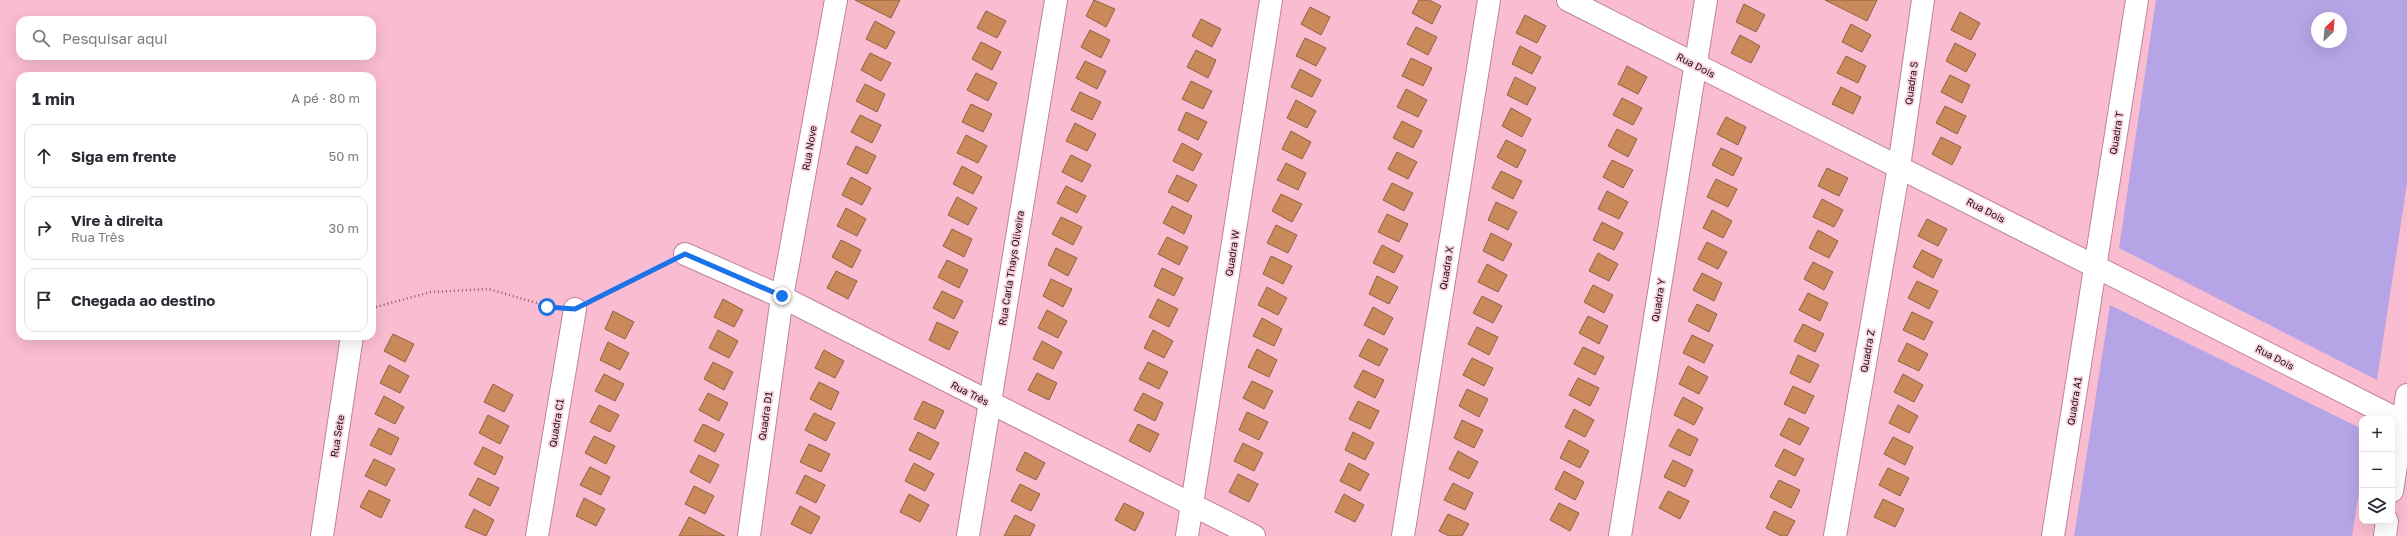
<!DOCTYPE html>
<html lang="pt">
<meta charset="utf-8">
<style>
:root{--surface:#fff;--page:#f2f2f3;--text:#2b2b33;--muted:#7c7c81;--line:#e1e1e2}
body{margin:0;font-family:"Golos Text",sans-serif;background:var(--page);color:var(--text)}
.controls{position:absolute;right:12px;bottom:12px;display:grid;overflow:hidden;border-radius:8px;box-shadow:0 4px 16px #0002}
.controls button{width:36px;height:36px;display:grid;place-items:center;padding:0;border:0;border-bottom:1px solid var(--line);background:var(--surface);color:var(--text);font:20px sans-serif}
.compass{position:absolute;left:2311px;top:12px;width:36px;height:36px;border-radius:50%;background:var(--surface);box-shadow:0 4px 16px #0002;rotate:26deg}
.stop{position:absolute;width:12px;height:12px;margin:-9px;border:3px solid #1a73e8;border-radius:50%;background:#fff}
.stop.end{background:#1a73e8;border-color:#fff;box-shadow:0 1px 4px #0008}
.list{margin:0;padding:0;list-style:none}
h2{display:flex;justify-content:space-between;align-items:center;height:52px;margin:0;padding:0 16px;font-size:17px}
h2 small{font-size:13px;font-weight:400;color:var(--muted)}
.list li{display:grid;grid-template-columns:26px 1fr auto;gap:12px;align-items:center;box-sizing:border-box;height:64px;margin:0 8px 8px;padding:0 8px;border:1px solid var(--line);border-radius:12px}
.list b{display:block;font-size:15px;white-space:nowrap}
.list p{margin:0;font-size:13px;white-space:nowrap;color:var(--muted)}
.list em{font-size:13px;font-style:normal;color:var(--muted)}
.icon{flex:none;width:22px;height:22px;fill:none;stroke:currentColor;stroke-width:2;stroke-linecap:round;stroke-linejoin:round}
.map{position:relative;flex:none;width:2407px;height:536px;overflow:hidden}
.search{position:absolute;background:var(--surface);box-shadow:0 4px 16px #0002;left:16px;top:16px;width:360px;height:44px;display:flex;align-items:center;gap:10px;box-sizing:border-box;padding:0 14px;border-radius:12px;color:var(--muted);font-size:15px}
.panel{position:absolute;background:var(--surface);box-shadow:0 4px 16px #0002;left:16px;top:72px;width:360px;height:268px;border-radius:12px}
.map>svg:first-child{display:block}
.green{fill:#b6a5e6;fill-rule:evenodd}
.building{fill:#c9895b;stroke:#8f613f}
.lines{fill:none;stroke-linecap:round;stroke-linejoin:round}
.minor-casing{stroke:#bf8499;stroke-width:24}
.path{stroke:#885f6e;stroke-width:2.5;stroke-dasharray:1 3;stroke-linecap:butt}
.minor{stroke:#fff;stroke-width:22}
.route{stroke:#1a73e8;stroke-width:5}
.labels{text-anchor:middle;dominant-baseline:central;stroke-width:3.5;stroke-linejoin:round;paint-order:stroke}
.street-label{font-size:10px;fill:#1f0a13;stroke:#f7d1de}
</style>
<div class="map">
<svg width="2407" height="536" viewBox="0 0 2407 536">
<rect width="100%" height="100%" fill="#fabcd1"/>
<g class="green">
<path d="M2156,0H2407V183L2377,380L2119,248ZM2317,18H2341V42H2317Z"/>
<path d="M2110,305L2362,429V473L2352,536H2074Z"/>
</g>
<g class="building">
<path d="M855,0H900L891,18Z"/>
<path d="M1094,0L1115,9L1106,27L1086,16Z"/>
<path d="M1419,0H1429L1441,6L1432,24L1412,13Z"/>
<path d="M1825,0H1877L1867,21Z"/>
<path d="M1744,4L1765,15L1756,32L1736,22Z"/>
<path d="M1310,7L1330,17L1321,35L1301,24Z"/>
<path d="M986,11L1006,21L997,38L977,28Z"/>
<path d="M1960,12L1980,23L1971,40L1951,30Z"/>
<path d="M1525,15L1546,26L1537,43L1516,33Z"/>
<path d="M1201,19L1221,29L1212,47L1192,36Z"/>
<path d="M875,21L895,32L886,49L866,39Z"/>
<path d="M1851,24L1871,35L1862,52L1842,42Z"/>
<path d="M1416,27L1437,37L1428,55L1407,44Z"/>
<path d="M1090,30L1110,40L1101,58L1081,47Z"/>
<path d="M1740,35L1760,46L1751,63L1731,53Z"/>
<path d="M1305,38L1326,48L1316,66L1296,56Z"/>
<path d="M981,42L1001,52L992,70L972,59Z"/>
<path d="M1955,43L1976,54L1966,72L1946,61Z"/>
<path d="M1520,46L1541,57L1532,74L1512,64Z"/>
<path d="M1196,50L1216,60L1208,78L1187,67Z"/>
<path d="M870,53L891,63L881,81L861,70Z"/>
<path d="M1846,56L1866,66L1858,83L1837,73Z"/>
<path d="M1411,58L1432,68L1423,86L1402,76Z"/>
<path d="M1085,61L1106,71L1097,89L1076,78Z"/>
<path d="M1627,66L1647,77L1638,94L1618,84Z"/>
<path d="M1300,69L1321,80L1312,97L1291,87Z"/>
<path d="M976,73L997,83L988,101L967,90Z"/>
<path d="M1950,75L1970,85L1962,103L1941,92Z"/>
<path d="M1515,77L1536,88L1527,105L1507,95Z"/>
<path d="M1191,81L1212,91L1203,109L1182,99Z"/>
<path d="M865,84L885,94L877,112L856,101Z"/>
<path d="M1841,87L1861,97L1853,114L1832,104Z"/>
<path d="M1406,89L1427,100L1418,117L1397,107Z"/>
<path d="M1080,92L1101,102L1092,120L1071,110Z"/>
<path d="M1622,98L1642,108L1633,125L1613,115Z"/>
<path d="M1296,100L1316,111L1307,128L1287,118Z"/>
<path d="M971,104L992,114L983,132L962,122Z"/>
<path d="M1945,106L1966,116L1957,134L1936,123Z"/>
<path d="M1511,108L1531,119L1522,137L1502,126Z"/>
<path d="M1186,112L1207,122L1198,140L1178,130Z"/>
<path d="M860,115L881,125L872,143L851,132Z"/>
<path d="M1726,117L1746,127L1738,145L1717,134Z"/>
<path d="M1402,121L1422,131L1413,148L1393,138Z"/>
<path d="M1075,123L1096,134L1087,151L1066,141Z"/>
<path d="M1617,129L1637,139L1628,157L1608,146Z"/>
<path d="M1291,131L1311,142L1302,159L1282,149Z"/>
<path d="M966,135L987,146L978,163L957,153Z"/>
<path d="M1941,137L1961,147L1952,165L1932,154Z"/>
<path d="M1506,140L1526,150L1517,168L1497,157Z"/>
<path d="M1182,143L1202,154L1193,171L1173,161Z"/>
<path d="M856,146L876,156L867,174L847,164Z"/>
<path d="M1721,148L1742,158L1733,176L1712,165Z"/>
<path d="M1397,152L1417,162L1408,179L1388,169Z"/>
<path d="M1071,155L1091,165L1082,182L1062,172Z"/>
<path d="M1612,160L1633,170L1623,188L1603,177Z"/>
<path d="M1286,163L1306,173L1298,190L1277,180Z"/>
<path d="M962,166L982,177L973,194L953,184Z"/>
<path d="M1827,168L1848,178L1839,196L1818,186Z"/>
<path d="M1501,171L1522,181L1513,199L1492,188Z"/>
<path d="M1177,175L1197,185L1188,202L1168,192Z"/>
<path d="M851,177L871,188L862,205L842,195Z"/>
<path d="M1716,179L1737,189L1728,207L1707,197Z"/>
<path d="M1392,183L1413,193L1404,211L1383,200Z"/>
<path d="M1066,186L1086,196L1077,213L1057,203Z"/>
<path d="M1607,191L1628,202L1619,219L1598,209Z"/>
<path d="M1281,194L1302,204L1292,222L1272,211Z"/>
<path d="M957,197L977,208L968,225L948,215Z"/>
<path d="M1822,199L1843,210L1834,227L1813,217Z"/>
<path d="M1496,202L1517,212L1508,230L1488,220Z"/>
<path d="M1172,206L1192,216L1184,234L1163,223Z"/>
<path d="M846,208L866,219L857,236L837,226Z"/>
<path d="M1712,210L1732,221L1723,238L1703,228Z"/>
<path d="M1387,214L1408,224L1399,242L1378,232Z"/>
<path d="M1061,217L1082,227L1073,245L1052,234Z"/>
<path d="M1927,219L1947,229L1938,246L1918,236Z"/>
<path d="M1602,222L1623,233L1614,250L1593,240Z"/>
<path d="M1276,225L1297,235L1288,253L1267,243Z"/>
<path d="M952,229L972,239L964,257L943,246Z"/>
<path d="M1818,230L1838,241L1829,258L1809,248Z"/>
<path d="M1491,233L1512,244L1503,261L1483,251Z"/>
<path d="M1167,237L1188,247L1179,265L1158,254Z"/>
<path d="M841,240L861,250L852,268L832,257Z"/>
<path d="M1707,242L1727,252L1718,269L1698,259Z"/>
<path d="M1382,245L1403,256L1394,273L1373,263Z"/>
<path d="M1056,248L1077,258L1068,276L1048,265Z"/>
<path d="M1922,250L1942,260L1933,278L1913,267Z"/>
<path d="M1598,253L1618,264L1609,281L1589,271Z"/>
<path d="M1271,256L1292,266L1283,284L1263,274Z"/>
<path d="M947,260L968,270L959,288L938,277Z"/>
<path d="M1813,262L1833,272L1824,290L1804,279Z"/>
<path d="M1487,264L1507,275L1498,292L1478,282Z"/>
<path d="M1162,268L1183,278L1174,296L1154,286Z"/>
<path d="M836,271L857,281L848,299L827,288Z"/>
<path d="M1702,273L1722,283L1714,301L1693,290Z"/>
<path d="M1377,276L1398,287L1389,304L1369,294Z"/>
<path d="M1051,279L1072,289L1063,307L1043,296Z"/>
<path d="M1917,281L1938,291L1929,309L1908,298Z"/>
<path d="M1593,285L1613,295L1604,313L1584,302Z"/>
<path d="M1267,287L1287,298L1278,315L1258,305Z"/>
<path d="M942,291L963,301L954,319L933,308Z"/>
<path d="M1808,293L1828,303L1820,321L1799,310Z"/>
<path d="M1482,296L1502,306L1493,323L1473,313Z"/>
<path d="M723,299L743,310L734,327L714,317Z"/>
<path d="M1158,299L1178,309L1169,327L1149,317Z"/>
<path d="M1697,304L1717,314L1709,332L1688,321Z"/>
<path d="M1373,307L1393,318L1384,335L1364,325Z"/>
<path d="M1047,310L1067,321L1058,338L1038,328Z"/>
<path d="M613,311L634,322L625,339L605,329Z"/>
<path d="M1912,312L1933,322L1924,340L1903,330Z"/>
<path d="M1588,316L1608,326L1599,344L1579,333Z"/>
<path d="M1262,318L1282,329L1274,346L1253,336Z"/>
<path d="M937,322L958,332L949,350L929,340Z"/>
<path d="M1803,324L1824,334L1815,352L1794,341Z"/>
<path d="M1477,327L1498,337L1489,355L1468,344Z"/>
<path d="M718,330L738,341L729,358L709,348Z"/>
<path d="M1153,330L1173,341L1164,358L1144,348Z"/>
<path d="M393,334L414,344L405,362L384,351Z"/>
<path d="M1692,335L1713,345L1704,363L1683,353Z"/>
<path d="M1368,339L1388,349L1379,366L1359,356Z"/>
<path d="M1042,341L1062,352L1053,369L1033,359Z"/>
<path d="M608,342L629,353L620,370L600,360Z"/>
<path d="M1907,343L1928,354L1919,371L1898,361Z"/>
<path d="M1583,347L1604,357L1595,375L1574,364Z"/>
<path d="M1257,349L1277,360L1269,377L1248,367Z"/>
<path d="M824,350L844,361L835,378L815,368Z"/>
<path d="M1798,355L1819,365L1810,383L1790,373Z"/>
<path d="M1472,358L1493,368L1484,386L1463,375Z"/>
<path d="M713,362L733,372L724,390L704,379Z"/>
<path d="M1148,362L1168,372L1159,389L1139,379Z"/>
<path d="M389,365L409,376L400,393L380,383Z"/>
<path d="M1688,366L1708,377L1699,394L1679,384Z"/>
<path d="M1363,370L1384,380L1375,398L1354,387Z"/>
<path d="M1037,373L1057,383L1049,400L1028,390Z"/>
<path d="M604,374L624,384L615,401L595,391Z"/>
<path d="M1903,374L1923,385L1914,402L1894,392Z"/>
<path d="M1578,378L1599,388L1590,406L1569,395Z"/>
<path d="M1252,381L1273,391L1264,409L1243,398Z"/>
<path d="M819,382L839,392L831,410L810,399Z"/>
<path d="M493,384L513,395L504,412L484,402Z"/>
<path d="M1793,386L1814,396L1805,414L1784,404Z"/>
<path d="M1467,389L1488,399L1479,417L1459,406Z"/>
<path d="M708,393L728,403L719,421L699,410Z"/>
<path d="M1143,393L1163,403L1155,421L1134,410Z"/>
<path d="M384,396L404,407L395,424L375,414Z"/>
<path d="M1683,397L1703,408L1694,425L1674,415Z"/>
<path d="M923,401L944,411L935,429L914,419Z"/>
<path d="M1358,401L1379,411L1370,429L1349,419Z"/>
<path d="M599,405L619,415L610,432L590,422Z"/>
<path d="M1898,405L1918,416L1909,433L1889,423Z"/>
<path d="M1574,409L1594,420L1585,437L1565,427Z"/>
<path d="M1247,412L1268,422L1259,440L1239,430Z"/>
<path d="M814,413L835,423L826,441L805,430Z"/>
<path d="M488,415L509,426L500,444L479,433Z"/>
<path d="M1789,418L1809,428L1800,445L1780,435Z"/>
<path d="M1462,420L1483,430L1474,448L1454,438Z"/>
<path d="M703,424L724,434L715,452L694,441Z"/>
<path d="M1138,424L1159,434L1150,452L1129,441Z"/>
<path d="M379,428L399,438L391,455L370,445Z"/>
<path d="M1678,429L1698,439L1690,456L1669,446Z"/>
<path d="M918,432L939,443L930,460L909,450Z"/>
<path d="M1353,432L1374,443L1365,460L1345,450Z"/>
<path d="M594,436L615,446L606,464L585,453Z"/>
<path d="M1893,437L1913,447L1905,465L1884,454Z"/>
<path d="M1569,440L1589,451L1580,468L1560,458Z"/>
<path d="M1243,443L1263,453L1254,471L1234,461Z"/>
<path d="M809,444L830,454L821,472L800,462Z"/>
<path d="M483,447L503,457L495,475L474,464Z"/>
<path d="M1784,449L1804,459L1795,476L1775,466Z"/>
<path d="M1458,451L1478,462L1469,479L1449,469Z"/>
<path d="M1025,452L1045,463L1036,480L1016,470Z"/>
<path d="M699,455L719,465L710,483L690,472Z"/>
<path d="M374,459L395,469L386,486L365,476Z"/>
<path d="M1673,460L1693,470L1685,487L1664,477Z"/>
<path d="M914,463L934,474L925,491L905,481Z"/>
<path d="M1349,463L1369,474L1360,491L1340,481Z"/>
<path d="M590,467L610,477L601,495L580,485Z"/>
<path d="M1888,468L1909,478L1900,496L1879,485Z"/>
<path d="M1564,471L1584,482L1575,500L1555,489Z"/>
<path d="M1238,474L1258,484L1249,502L1229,492Z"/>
<path d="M805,475L825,485L816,503L796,493Z"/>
<path d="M478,478L499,488L490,506L469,495Z"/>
<path d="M1779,480L1800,490L1791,508L1770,497Z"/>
<path d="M1453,483L1473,493L1465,510L1444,500Z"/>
<path d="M1020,484L1040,494L1031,511L1011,501Z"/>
<path d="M694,486L714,496L705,514L685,504Z"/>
<path d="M369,490L390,500L381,518L360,507Z"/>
<path d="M1668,491L1689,501L1680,519L1659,508Z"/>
<path d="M909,494L929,505L920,522L900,512Z"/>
<path d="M1344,494L1364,505L1355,522L1335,512Z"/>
<path d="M584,498L605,509L596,526L576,516Z"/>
<path d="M1883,499L1904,509L1895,527L1874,517Z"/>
<path d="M1124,503L1144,513L1135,531L1115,520Z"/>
<path d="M1559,503L1579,513L1570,531L1550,520Z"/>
<path d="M800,506L820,517L811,534L791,524Z"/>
<path d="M474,509L494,520L486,536L465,527Z"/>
<path d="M1774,511L1795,521L1787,536H1781L1766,528Z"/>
<path d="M1448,514L1469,524L1462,536H1449L1439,531Z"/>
<path d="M1015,515L1035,525L1030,536H1004Z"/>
<path d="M689,517L725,536H679Z"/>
</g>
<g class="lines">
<g class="minor-casing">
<g id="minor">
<path d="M1568,0L2403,422"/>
<path d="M685,254L782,297L1254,536"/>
<path d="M2392,491L2407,395"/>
<path d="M322,536L352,336"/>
<path d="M537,536L575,309"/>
<path d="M749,536L782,297L836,0"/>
<path d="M968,536L1056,0"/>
<path d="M1187,536L1271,0"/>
<path d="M1403,536L1489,0"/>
<path d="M1620,536L1706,0"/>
<path d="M1835,536L1899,167L1923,0"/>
<path d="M2053,536L2137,0"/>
<path d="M2385,536L2387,521"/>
</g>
</g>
<g class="path">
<path d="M593,300L667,263"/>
<path d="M372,308L431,292L489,289L554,308"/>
</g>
<use href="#minor" class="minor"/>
</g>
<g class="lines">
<path class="route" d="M547,307L575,309L685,254L782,296"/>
</g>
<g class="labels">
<g class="street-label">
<text transform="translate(1696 65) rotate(27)">Rua Dois</text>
<text transform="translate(1911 83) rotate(-82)">Quadra S</text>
<text transform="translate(2116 133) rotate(-81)">Quadra T</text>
<text transform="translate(809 148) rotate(-80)">Rua Nove</text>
<text transform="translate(1986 210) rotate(27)">Rua Dois</text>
<text transform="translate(1232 253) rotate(-81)">Quadra W</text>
<text transform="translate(1011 268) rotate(-81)">Rua Carla Thays Oliveira</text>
<text transform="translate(1446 268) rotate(-81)">Quadra X</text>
<text transform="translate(1658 300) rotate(-81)">Quadra Y</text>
<text transform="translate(1867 351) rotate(-80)">Quadra Z</text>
<text transform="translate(2275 357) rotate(27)">Rua Dois</text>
<text transform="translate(970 393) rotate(27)">Rua Três</text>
<text transform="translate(2074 401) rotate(-81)">Quadra A1</text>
<text transform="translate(765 416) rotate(-82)">Quadra D1</text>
<text transform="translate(556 423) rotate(-81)">Quadra C1</text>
<text transform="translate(337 436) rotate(-81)">Rua Sete</text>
</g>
</g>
</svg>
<div class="controls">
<button>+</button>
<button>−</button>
<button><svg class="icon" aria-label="layers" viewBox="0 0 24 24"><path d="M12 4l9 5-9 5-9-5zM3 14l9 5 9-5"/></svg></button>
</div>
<svg class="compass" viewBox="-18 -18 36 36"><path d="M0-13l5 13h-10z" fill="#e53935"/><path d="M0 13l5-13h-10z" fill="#7c7c81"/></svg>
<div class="stop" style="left:547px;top:307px"></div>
<div class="stop end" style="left:782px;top:296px"></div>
<div class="search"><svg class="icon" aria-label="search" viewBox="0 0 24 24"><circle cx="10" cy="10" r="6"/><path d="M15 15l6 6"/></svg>Pesquisar aqui</div>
<section class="panel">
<h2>1 min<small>A pé · 80 m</small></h2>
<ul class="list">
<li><svg class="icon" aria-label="ahead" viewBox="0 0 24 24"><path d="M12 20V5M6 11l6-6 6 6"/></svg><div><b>Siga em frente</b></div><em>50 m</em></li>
<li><svg class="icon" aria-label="right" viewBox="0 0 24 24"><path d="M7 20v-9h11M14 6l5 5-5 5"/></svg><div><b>Vire à direita</b><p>Rua Três</p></div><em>30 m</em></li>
<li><svg class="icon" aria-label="arrive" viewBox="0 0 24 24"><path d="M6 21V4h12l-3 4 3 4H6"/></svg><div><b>Chegada ao destino</b></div></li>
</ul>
</section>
</div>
